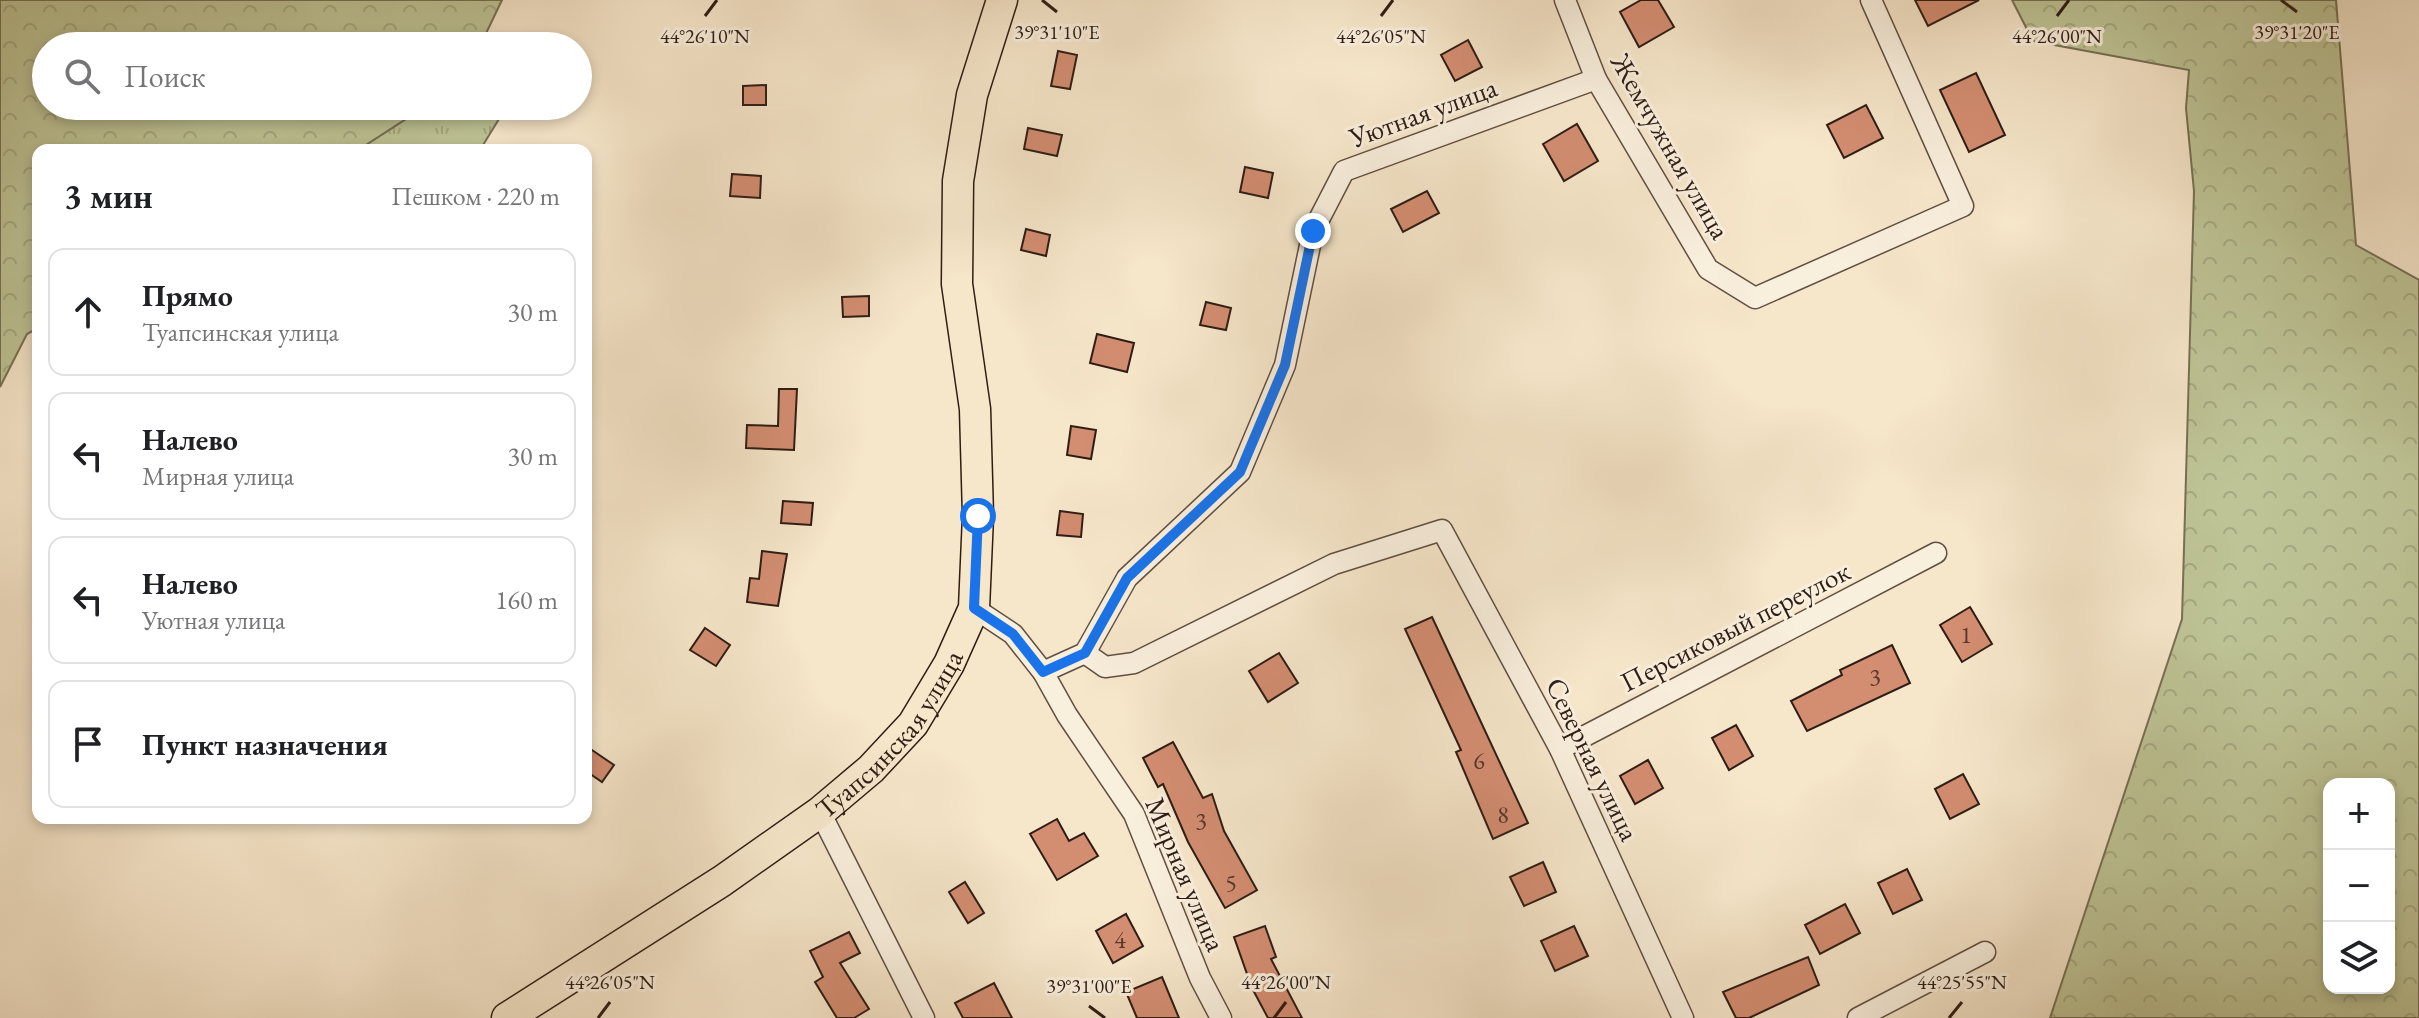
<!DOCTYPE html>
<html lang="ru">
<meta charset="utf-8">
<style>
:root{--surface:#fff;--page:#f6f6f6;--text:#202124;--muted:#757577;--line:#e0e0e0}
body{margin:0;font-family:"EB Garamond",serif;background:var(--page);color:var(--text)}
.controls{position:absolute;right:24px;bottom:24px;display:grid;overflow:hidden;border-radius:16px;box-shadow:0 4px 12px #0003}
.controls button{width:72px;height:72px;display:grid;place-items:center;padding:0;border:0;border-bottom:2px solid var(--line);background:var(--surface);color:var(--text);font:40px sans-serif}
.stop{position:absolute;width:24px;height:24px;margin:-18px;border:6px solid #1a73e8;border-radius:50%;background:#fff}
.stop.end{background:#1a73e8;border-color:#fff;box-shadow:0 2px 8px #0008}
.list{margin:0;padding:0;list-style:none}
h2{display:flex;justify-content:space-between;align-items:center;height:104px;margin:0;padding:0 32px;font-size:34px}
h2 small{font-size:26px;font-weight:400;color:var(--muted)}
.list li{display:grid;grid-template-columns:52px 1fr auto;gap:24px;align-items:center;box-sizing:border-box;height:128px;margin:0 16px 16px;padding:0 16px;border:2px solid var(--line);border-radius:16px}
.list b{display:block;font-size:30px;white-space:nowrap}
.list p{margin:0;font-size:26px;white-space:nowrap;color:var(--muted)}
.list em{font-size:26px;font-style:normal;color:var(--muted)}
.icon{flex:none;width:44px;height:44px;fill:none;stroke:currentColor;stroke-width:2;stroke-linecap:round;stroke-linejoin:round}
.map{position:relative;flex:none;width:2419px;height:1018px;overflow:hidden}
.search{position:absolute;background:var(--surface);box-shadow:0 4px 12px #0003;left:32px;top:32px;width:560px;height:88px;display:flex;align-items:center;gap:20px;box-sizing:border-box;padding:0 28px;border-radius:44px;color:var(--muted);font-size:30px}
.panel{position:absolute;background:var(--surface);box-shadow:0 4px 12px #0003;left:32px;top:144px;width:560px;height:680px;border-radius:16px}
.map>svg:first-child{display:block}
.grass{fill:url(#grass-tufts);stroke:#767056;stroke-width:2}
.forest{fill:url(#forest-crowns);stroke:#767056;stroke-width:2;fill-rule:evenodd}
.building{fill:#d38d71;stroke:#2e1d15;stroke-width:2}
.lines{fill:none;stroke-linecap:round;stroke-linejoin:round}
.minor-casing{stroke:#604f42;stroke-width:23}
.primary-casing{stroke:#2e1d15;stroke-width:33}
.minor{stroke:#f9efdd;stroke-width:20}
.primary{stroke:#f6e6ca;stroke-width:30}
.route{stroke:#1a73e8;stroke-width:10}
.ticks{fill:none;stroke:#2e1d15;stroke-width:3}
.labels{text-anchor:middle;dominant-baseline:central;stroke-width:6;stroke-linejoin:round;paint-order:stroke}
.number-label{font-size:24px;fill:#57392c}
.street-label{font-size:28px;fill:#2e1d15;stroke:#f9efdd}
.ticks-label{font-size:20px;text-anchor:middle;fill:#2e1d15;stroke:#f9efdd;stroke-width:6;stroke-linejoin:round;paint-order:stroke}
</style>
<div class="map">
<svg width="2419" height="1018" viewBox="0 0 2419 1018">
<defs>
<pattern id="grass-tufts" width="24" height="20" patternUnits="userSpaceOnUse" patternTransform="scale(2)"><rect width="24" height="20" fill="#bec496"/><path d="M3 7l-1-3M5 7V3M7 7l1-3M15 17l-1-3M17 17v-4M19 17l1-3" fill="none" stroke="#a4a880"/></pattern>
<pattern id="forest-crowns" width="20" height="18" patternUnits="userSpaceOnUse" patternTransform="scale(2)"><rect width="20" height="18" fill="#bec496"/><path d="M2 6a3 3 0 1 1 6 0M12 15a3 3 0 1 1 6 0" fill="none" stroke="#a4a880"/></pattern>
</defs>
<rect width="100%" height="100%" fill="#f6e6ca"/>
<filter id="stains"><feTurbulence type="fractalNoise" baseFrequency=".0025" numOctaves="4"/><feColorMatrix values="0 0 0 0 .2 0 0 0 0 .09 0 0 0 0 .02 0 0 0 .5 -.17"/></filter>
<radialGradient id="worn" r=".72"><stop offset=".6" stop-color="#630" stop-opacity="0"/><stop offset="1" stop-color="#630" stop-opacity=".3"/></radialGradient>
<path class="grass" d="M426,106H491L502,114L480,150H358Z"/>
<g class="forest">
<path d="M0,0H502L480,46H46V106H426L358,150H38V328L27,334L0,387Z"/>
<path d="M2012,0H2336L2356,245L2419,280V1018H2050L2182,619L2194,191L2186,108L2189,70L2033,41ZM2329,784H2389V988H2329Z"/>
</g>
<g class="building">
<path d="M1641,0H1658L1674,27L1639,47L1620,12Z"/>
<path d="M1915,0H1979L1928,26Z"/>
<path d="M1468,40L1482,67L1455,81L1441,55Z"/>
<path d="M1058,51L1077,55L1070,89L1051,86Z"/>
<path d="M1976,73L2005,135L1969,152L1940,90Z"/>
<path d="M766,85V105H743V86Z"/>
<path d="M1866,105L1883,138L1844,158L1827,125Z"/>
<path d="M1577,124L1598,161L1564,181L1543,144Z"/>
<path d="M1028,128L1062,135L1057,156L1024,149Z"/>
<path d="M1245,167L1273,173L1268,198L1240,192Z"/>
<path d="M732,174L761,176L760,198L730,196Z"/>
<path d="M1427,191L1439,213L1403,232L1391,209Z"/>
<path d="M1026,229L1050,235L1046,256L1021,250Z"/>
<path d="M869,296V316L843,317L842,297Z"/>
<path d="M1206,302L1231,308L1226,330L1200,325Z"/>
<path d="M1097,334L1134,343L1127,372L1090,363Z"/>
<path d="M779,389H797L794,450L746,448L747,425L778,426Z"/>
<path d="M1071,426L1096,430L1091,459L1067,455Z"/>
<path d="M783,501L813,503L811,525L781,523Z"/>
<path d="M1060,511L1083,514L1081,537L1057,535Z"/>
<path d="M762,551L787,554L778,606L747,602L750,578L759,579Z"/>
<path d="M1970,607L1992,644L1962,662L1940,625Z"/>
<path d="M1432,617L1528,823L1493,839L1456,752L1461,750L1405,629Z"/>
<path d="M705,628L730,645L716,666L690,650Z"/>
<path d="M1892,645L1910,683L1807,731L1791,701L1842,675L1840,670Z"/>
<path d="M1279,653L1298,683L1268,702L1249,671Z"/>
<path d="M1736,725L1753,756L1729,770L1712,738Z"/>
<path d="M1173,742L1203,798L1212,794L1224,831L1257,890L1225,908L1188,842L1163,784L1158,787L1143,758Z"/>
<path d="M586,746L614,765L602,782L586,771Z"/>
<path d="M1648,760L1663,788L1635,804L1620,776Z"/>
<path d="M1963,774L1979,804L1950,819L1935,789Z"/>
<path d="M1057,819L1069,841L1084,833L1098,856L1057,880L1030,834Z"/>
<path d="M1543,862L1556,892L1524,906L1510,877Z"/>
<path d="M1907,869L1922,900L1893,914L1878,883Z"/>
<path d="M965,882L984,913L968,923L949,892Z"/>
<path d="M1845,904L1860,933L1820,954L1805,925Z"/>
<path d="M1126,914L1143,946L1113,963L1096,931Z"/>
<path d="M1265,926L1276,957L1271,959L1302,1018H1268L1252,988L1234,937Z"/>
<path d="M1574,926L1588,956L1555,971L1541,941Z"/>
<path d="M849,932L860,953L840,963L869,1009L854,1018H837L815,982L823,977L810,951Z"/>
<path d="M1808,957L1819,985L1749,1018H1736L1723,992Z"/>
<path d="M1162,977L1179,1018H1137L1126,992Z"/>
<path d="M994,983L1012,1018H963L955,1003Z"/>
</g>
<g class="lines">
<g class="minor-casing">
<g id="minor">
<path d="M1565,0L1596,79L1708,269L1755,298L1963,206L1871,0"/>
<path d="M974,608L1013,634L1043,672L1067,715L1134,814L1200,978L1221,1018"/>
<path d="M1085,653L1105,667L1134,663L1334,564L1442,530L1560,749L1683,1018"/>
<path d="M1043,672L1085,653L1127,578L1240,472L1285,365L1313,231L1344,171L1596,79"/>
<path d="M1560,749L1936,553"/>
<path d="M820,812L924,1018"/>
<path d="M1858,1018L1985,952"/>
</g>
</g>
<g class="primary-casing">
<g id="primary">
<path id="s1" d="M507,1018L722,881L820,812L871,769L913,724L949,664L974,608L978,516L975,409L957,284L958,181L972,95L1002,0"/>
</g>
</g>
<use href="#minor" class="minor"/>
<use href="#primary" class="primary"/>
</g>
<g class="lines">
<path class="route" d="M978,516L974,608L1013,634L1043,672L1085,653L1127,578L1240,472L1285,365L1313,231"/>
</g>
<path class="ticks" d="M1042,0L1057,12M2281,0L2297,12M705,16L717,0M1381,16L1393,0M2057,16L2069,0M1089,1006L1105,1018M598,1018L610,1002M1274,1018L1286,1002M1949,1018L1962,1002"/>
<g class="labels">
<g class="number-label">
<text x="1966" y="634">1</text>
<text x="1875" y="676">3</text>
<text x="1479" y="760">6</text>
<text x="1503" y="814">8</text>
<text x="1201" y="820">3</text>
<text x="1231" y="882">5</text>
<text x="1120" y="939">4</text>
</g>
<g class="street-label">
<text transform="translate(1423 112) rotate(-20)">Уютная улица</text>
<text transform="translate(1671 146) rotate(60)">Жемчужная улица</text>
<text transform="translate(1735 626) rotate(-27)">Персиковый переулок</text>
<text stroke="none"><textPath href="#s1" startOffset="480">Туапсинская улица</textPath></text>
<text transform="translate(1593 759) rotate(64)">Северная улица</text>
<text transform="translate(1186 874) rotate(67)">Мирная улица</text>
</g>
</g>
<g class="ticks-label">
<text x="1057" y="39">39°31'10"E</text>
<text x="2297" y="39">39°31'20"E</text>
<text x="705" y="43">44°26'10"N</text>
<text x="1381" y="43">44°26'05"N</text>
<text x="2057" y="43">44°26'00"N</text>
<text x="610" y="989">44°26'05"N</text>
<text x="1286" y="989">44°26'00"N</text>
<text x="1962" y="989">44°25'55"N</text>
<text x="1089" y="993">39°31'00"E</text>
</g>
<rect width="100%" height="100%" filter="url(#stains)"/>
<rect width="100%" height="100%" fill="url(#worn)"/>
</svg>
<div class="controls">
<button>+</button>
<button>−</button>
<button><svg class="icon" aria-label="layers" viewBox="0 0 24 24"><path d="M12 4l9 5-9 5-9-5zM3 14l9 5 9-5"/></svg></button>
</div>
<div class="stop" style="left:978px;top:516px"></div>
<div class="stop end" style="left:1313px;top:231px"></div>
<div class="search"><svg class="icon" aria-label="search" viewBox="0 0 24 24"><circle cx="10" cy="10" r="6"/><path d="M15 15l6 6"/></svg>Поиск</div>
<section class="panel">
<h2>3 мин<small>Пешком · 220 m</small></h2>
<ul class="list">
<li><svg class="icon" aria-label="ahead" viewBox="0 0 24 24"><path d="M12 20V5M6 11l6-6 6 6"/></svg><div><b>Прямо</b><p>Туапсинская улица</p></div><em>30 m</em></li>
<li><svg class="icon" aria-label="left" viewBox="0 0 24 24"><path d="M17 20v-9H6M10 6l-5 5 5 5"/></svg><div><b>Налево</b><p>Мирная улица</p></div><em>30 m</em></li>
<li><svg class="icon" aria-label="left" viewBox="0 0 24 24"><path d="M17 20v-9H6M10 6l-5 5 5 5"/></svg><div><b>Налево</b><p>Уютная улица</p></div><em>160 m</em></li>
<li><svg class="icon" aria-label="arrive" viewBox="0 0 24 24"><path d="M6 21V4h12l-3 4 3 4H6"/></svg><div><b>Пункт назначения</b></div></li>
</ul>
</section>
</div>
